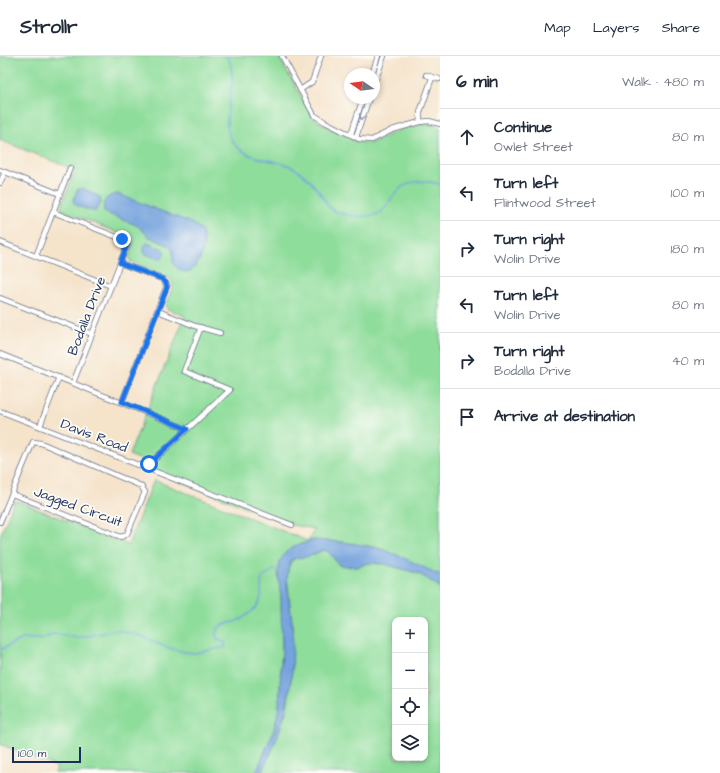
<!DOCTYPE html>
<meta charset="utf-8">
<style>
:root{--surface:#fff;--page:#f6f6f7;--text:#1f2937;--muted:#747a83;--line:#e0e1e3}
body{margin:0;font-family:"Architects Daughter",sans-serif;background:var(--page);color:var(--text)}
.controls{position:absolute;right:12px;bottom:12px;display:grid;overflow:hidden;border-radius:8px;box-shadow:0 2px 6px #0003}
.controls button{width:36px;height:36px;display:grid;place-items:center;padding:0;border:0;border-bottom:1px solid var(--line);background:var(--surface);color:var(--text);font:20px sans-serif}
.compass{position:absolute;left:344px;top:12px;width:36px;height:36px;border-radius:50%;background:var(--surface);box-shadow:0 2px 6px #0003;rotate:283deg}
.scale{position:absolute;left:12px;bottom:10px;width:69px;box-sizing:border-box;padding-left:4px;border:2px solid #1b2f5e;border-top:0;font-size:11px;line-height:14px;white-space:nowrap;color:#1b2f5e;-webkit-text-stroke:3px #fdfcf7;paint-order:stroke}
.stop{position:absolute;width:12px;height:12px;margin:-9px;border:3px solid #1a73e8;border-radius:50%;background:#fff}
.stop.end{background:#1a73e8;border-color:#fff;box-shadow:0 1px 4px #0008}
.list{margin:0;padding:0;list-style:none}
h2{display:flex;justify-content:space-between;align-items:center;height:52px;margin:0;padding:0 16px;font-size:17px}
h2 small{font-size:13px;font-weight:400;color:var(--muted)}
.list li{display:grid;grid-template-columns:26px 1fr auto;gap:12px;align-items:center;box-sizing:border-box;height:56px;padding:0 16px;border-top:1px solid var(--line)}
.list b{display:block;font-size:15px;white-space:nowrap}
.list p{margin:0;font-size:13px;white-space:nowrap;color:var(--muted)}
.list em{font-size:13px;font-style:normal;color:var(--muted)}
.icon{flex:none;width:22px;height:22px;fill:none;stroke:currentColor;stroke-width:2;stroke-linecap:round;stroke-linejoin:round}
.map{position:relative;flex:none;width:440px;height:717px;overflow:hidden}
header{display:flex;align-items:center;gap:24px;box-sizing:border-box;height:56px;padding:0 20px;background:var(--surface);border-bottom:1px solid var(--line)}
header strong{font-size:19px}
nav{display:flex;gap:22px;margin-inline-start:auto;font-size:14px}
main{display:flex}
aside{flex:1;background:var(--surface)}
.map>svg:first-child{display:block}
.green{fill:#8fdd9b;stroke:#55867c;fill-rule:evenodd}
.water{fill:#74a3dd;stroke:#48699e}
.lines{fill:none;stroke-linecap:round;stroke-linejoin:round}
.stream{stroke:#74a3dd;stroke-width:1.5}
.minor-casing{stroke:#676e84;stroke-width:6}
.minor{stroke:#fff;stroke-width:4.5}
.oneway{stroke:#8d97ae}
.route{stroke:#1a73e8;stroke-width:5}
.labels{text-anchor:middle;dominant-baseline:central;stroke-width:3.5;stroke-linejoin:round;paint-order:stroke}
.street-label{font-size:14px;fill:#1b2f5e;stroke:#fdfcf7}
</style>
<header>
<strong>Strollr</strong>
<nav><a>Map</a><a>Layers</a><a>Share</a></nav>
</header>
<main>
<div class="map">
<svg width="440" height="717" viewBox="0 0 440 717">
<rect width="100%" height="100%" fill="#fdfcf7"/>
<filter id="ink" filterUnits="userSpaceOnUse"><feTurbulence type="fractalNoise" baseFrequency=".025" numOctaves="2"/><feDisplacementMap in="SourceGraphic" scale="8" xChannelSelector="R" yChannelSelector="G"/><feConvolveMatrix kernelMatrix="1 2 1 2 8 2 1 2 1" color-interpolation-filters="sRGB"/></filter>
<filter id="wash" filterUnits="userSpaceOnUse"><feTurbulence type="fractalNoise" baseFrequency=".012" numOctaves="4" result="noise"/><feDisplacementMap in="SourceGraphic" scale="16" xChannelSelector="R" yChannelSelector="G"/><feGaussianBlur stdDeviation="0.9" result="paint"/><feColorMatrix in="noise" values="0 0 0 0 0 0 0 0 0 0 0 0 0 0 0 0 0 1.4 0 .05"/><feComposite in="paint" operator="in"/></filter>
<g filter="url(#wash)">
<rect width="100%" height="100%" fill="#f5e3ca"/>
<g class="green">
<path d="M0,0H278L313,61L322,68L358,86L371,87L399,74L423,68H430L440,71V519L378,492L342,486L313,484L278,517L281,542L282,590L279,652L274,674L256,717H55L57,711L0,688V480L14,446L17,445L128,489L154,424L308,485L315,473L292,469L145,412L149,407L129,399L185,260L167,253L166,250L173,230L171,223L130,205L129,202L133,189L130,182L62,154L61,151L75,114L0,84Z"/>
<path d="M323,494L328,495L339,509L357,511L367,507L385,508L420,518L440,531V717H261L287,654L292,615V567L287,519L290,507L297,501L310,500ZM395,564H425V702H395Z"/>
</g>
<g class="water">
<path d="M83,132L100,141L101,147L95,156L77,150L73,146L77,134Z"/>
<path d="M118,138L194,168C196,170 199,172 201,174C211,190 192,235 173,207V196L170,190L149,181L138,170L104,156C102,144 107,139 118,138Z"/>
<path d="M147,187L163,193L165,197L162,203H158L144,197V190Z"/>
<path d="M313,484C334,485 356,487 377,492C399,498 420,510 440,519V531L420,518L385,508L367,507L357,511L339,509L328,495L323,494L310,500L292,503C282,517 291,549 292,566C293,582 293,599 292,615C289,651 278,685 261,717H256L274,674L279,652L282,590L281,542L278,517L280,505L286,496L297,489Z"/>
</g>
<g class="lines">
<g class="stream">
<path d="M227,0C242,27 218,60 231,83C245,106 269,101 290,110C303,116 312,127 321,138C327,147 328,154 339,157C351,160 371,163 381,156C387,152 389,145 394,139C405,124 423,123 440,128"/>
<path d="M0,594L22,583H42L55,578L78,582L117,574L141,580L165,591L185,596L195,597L226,591L224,585L218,583L216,580C216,567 229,568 237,565C244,562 255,554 259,547C263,540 260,530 262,522L274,514H279"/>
</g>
</g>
</g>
<g filter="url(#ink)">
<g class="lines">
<g class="minor-casing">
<g id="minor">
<path d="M282,0L314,59L325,66L359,83L372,84L392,74L420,66L429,65L440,68"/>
<path d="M372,18L378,0"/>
<path d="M426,19L439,23"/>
<path d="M374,28L384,0"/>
<path d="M300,34L312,26L321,0"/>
<path d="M420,66V56L432,22"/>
<path d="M351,78L363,42"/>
<path d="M356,81L369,42"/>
<path d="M0,114L60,138"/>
<path d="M0,127L5,116"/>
<path d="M53,156L122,183L127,189L73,327"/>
<path d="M0,186L111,230"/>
<path d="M36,200L70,112"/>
<path d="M120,207L162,223L167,229L122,346"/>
<path d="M0,242L92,278"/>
<path d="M158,255L195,270L220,277"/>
<path d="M0,298L187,373"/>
<path d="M0,355L292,469"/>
<path d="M40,370L59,321"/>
<path d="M145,412L230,334L184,315L201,271"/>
<path d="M0,466L33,386L41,387L141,430L145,436L127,478L121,481L12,438"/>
</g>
</g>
<use href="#minor" class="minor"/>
</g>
<defs><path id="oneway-chevron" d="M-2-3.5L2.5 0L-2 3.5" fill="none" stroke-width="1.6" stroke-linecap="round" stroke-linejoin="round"/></defs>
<use class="oneway" href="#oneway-chevron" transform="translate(362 61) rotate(109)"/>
</g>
<g class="lines" filter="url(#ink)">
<path class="route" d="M122,183L127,189L120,207L162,223L166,227L167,231L122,346L187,373L149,408"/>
</g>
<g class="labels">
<g class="street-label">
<text transform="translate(87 260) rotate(-69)">Bodalla Drive</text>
<text transform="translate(94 380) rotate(21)">Davis Road</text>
<text transform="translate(78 451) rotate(20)">Jagged Circuit</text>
</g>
</g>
</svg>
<div class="controls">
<button>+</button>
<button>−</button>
<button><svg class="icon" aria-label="locate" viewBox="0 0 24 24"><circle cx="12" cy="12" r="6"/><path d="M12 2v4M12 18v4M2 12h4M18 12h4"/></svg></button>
<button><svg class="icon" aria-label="layers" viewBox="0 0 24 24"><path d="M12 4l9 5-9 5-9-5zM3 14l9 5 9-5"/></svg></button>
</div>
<svg class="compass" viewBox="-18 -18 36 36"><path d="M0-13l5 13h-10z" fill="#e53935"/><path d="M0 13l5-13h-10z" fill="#747a83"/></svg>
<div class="scale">100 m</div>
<div class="stop" style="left:149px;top:408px"></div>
<div class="stop end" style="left:122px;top:183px"></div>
</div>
<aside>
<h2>6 min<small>Walk · 480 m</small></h2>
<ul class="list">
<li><svg class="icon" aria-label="ahead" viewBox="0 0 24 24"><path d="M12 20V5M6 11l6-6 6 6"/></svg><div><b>Continue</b><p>Owlet Street</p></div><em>80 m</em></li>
<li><svg class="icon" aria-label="left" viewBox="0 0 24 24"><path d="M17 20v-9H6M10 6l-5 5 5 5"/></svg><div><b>Turn left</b><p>Flintwood Street</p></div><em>100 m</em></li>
<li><svg class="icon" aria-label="right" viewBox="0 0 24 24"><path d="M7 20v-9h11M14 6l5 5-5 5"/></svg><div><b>Turn right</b><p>Wolin Drive</p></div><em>180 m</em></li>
<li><svg class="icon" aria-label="left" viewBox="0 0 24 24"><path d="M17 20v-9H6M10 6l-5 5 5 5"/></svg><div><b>Turn left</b><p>Wolin Drive</p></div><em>80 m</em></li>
<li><svg class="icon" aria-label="right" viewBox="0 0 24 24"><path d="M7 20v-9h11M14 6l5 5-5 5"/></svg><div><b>Turn right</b><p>Bodalla Drive</p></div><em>40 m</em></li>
<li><svg class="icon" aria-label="arrive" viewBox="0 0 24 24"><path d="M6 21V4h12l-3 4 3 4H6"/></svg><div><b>Arrive at destination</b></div></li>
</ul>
</aside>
</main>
